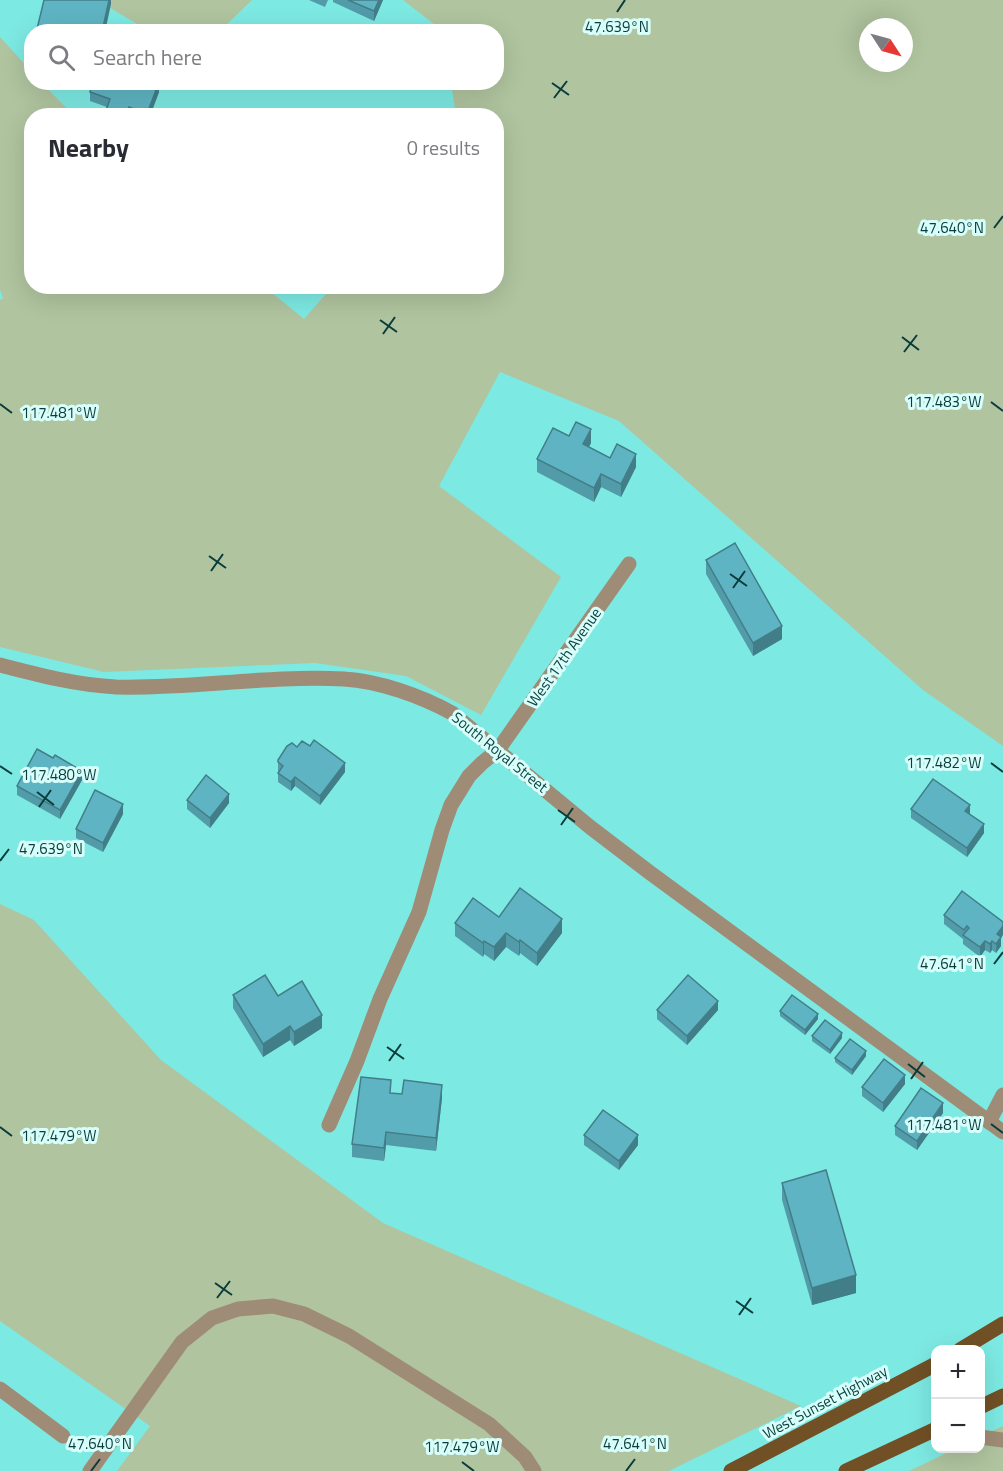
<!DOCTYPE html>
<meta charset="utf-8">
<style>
:root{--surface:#fff;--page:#f7f7f7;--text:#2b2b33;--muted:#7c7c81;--line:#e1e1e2}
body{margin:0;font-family:"Titillium Web",sans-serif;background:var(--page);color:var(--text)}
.controls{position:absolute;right:18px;bottom:18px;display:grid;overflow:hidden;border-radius:12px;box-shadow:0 6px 24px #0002}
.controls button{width:54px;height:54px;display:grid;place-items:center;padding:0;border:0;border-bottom:2px solid var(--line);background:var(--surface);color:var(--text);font:30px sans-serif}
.compass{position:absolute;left:859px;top:18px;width:54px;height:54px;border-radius:50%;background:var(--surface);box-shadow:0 6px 24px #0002;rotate:126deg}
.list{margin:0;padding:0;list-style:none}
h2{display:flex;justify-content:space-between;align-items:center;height:78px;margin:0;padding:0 24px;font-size:26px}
h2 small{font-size:20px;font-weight:400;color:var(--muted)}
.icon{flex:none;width:33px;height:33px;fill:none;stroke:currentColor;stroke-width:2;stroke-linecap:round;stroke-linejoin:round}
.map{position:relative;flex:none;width:1003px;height:1471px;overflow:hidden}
.search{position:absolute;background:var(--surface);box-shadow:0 6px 24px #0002;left:24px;top:24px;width:480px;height:66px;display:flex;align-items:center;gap:15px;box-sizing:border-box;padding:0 21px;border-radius:24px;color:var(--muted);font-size:22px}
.panel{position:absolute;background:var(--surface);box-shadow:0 6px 24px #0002;left:24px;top:108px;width:480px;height:186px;border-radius:24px}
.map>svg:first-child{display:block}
.green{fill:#b0c49f;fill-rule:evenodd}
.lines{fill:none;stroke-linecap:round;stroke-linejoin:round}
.minor{stroke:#9f8c76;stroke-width:15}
.major{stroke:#715026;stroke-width:15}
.wall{fill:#529ba8}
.shaded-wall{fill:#427e88}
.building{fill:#5fb4c3;stroke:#427e88;stroke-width:1.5}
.ticks{fill:none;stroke:#0a3c3a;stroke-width:2}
.labels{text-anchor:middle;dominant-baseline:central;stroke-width:6;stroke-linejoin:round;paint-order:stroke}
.street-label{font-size:15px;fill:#0a3c3a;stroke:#d7fefb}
.ticks-label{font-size:15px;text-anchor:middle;fill:#0a3c3a;stroke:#d7fefb;stroke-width:6;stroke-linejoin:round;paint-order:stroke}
</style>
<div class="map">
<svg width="1003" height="1471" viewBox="0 0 1003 1471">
<rect width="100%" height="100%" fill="#7de9e3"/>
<g class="green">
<path d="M97,0H252L225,26L137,24Z"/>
<path d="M403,0H1003V746L923,690L619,421L500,372L439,486L561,577L481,715L406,676L315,663L104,672L0,647V300L3,298L0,290V37L31,71L32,82L42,83L73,115L32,116V286L265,287L304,319L332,287L496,286V116L456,115L451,83L496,82V32L443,31ZM868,27H904V63H868Z"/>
<path d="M0,904L34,920L161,1060L383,1223L801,1406L669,1471H117L150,1426L0,1321Z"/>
<path d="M1003,1426V1471H909L955,1449L980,1448L981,1436Z"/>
</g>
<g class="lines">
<g class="minor">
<path d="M0,665C38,675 77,685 116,687C192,689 268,675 344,679C379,681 421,696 452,713L590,827L649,872L1003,1132"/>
<path d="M989,1122L1003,1095"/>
<path d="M329,1125L357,1061L380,999L419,912L442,830L451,805L469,776L482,763L498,750L629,564"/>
<path d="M0,1389L63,1436"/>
<path d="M980,1437L1003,1440"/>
<path d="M90,1471L182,1342L212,1318L238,1309L273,1306L304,1314L349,1336L489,1424L525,1457L534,1471"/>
</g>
<g class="major">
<path d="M960,1350L1003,1324"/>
<path d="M980,1407L1003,1396"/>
<path d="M731,1471L936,1364"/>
<path d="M846,1471L936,1429"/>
</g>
</g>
<g class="wall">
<path d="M309,0H328L325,7Z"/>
<path d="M333,0H383L374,21L333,2Z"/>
<path d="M90,92H159L150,116H105L107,107L90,101Z"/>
<path d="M569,436L591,443L589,447L610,458L636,467L621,497L601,487L594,502L537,472V459Z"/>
<path d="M706,560L782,639L753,656L706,574Z"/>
<path d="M297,747L345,772L320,805L295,786L291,791L278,782V760Z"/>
<path d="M53,758L82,780L60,819L17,795V786Z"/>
<path d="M187,800L229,803L210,828L187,809Z"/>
<path d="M911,809L970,814L984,833L967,857L911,818Z"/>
<path d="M123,814L103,852L76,838V829Z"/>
<path d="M944,915L1001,938V946L996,953L992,950L990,953L985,950L980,957L963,944V939L944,924Z"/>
<path d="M499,917L562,933L537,966L520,953L519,956L506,947L494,961L484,954L483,957L455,936V923Z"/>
<path d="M233,995L278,996L322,1028L294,1046L290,1040L263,1057L233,1008Z"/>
<path d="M657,1010H718L687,1045L657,1019Z"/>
<path d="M780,1011L818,1019L805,1035L780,1016Z"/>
<path d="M812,1036L842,1038L830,1054L812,1041Z"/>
<path d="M866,1056L852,1075L835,1062V1058Z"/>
<path d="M905,1084L883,1112L862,1096V1087Z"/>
<path d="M391,1093L442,1098L436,1151L386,1145L384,1161L352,1157V1144Z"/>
<path d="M943,1113L917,1150L895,1135V1126Z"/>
<path d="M584,1135L638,1145L619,1170L584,1145Z"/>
<path d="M782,1183L856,1293L812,1305L782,1200Z"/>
</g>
<g class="shaded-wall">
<path d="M109,0H111V4L105,32H102Z"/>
<path d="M379,0H383L374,21V11Z"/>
<path d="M159,82V92L150,116H147Z"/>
<path d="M330,82H336L330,87Z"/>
<path d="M591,429V443L583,457V444Z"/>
<path d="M636,454V467L621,497V484Z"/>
<path d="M601,474V487L594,502V488Z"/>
<path d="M782,626V639L753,656V643Z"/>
<path d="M345,763V772L320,805V796Z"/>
<path d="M82,771V780L60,819V810Z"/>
<path d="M295,777V786L291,791V782Z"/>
<path d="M229,794V803L210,828V818Z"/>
<path d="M123,804V814L103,852V843Z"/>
<path d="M970,805V814L965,811Z"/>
<path d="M984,824V833L967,857V848Z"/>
<path d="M562,919V933L537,966V953Z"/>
<path d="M1003,926V935L1001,938V946L996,953L997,934Z"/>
<path d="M506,933V947L494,961V947Z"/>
<path d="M520,940V953L519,956V942Z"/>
<path d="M484,941V954L483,957V943Z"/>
<path d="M985,941V950L980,957V947Z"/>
<path d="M992,941V950L990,953V944Z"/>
<path d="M718,1001V1010L687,1045V1036Z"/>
<path d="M818,1014V1019L805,1035V1030Z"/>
<path d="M322,1015V1028L294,1046V1032Z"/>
<path d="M290,1026V1040L263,1057V1044Z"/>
<path d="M842,1033V1038L830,1054V1050Z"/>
<path d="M866,1051V1056L852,1075V1070Z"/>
<path d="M905,1075V1084L883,1112V1103Z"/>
<path d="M442,1085V1098L436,1151V1138Z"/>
<path d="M943,1103V1113L917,1150V1141Z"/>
<path d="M386,1132V1145L384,1161V1148Z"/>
<path d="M638,1135V1145L619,1170V1161Z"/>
<path d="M856,1275V1293L812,1305V1288Z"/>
</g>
<g class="building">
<path d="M44,0H109L102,32H47L37,29Z"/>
<path d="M348,0H379L374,11Z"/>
<path d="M332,27L335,32H326Z"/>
<path d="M93,82H159L147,114L129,107L126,116H112L105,113L110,99L90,92Z"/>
<path d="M576,422L591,429L583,444L610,458L617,444L636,454L621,484L601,474L594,488L537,459L553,428L569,436Z"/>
<path d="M735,543L782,626L753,643L706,560Z"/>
<path d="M314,740L345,763L320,796L295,777L291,782L278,773L283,766L278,762V760L287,746L292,743L297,747L302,741L310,746Z"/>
<path d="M37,749L53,758L55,755L82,771L60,810L17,786Z"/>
<path d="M206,775L229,794L210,818L187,800Z"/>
<path d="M933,779L970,805L965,811L984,824L967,848L911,809Z"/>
<path d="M95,790L123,804L103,843L76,829Z"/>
<path d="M520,888L562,919L537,953L520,940L519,942L506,933L494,947L484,941L483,943L455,923L473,898L499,917Z"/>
<path d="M962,891L1003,922V926L997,934L1001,937L996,944L992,941L990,944L985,941L980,947L963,935L969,928L967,926L964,930L944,915Z"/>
<path d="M265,975L278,996L302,981L322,1015L294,1032L290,1026L263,1044L233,995Z"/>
<path d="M688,975L718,1001L687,1036L657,1010Z"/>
<path d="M792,995L818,1014L805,1030L780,1011Z"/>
<path d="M825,1020L842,1033L830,1050L812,1036Z"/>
<path d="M850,1039L866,1051L852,1070L835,1058Z"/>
<path d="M884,1059L905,1075L883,1103L862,1087Z"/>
<path d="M361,1077L391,1080L390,1093L402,1094L404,1080L442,1085L436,1138L386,1132L384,1148L352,1144Z"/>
<path d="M921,1088L943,1103L917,1141L895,1126Z"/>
<path d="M603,1110L638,1135L619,1161L584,1135Z"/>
<path d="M826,1170L856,1275L812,1288L782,1183Z"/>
</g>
<path class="ticks" d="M617,12L625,0M552,83L569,95M554,98L567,81M994,228L1003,216M380,320L397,332M383,334L395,317M902,337L919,350M904,352L917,335M991,402L1003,411M0,404L12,413M209,556L226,568M211,571L223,554M730,574L747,586M733,588L745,571M991,763L1003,772M0,766L12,774M37,792L54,805M39,807L51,790M558,810L575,822M561,825L573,808M0,861L9,849M994,964L1003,952M387,1047L404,1059M389,1061L401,1044M908,1064L925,1077M911,1079L923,1062M991,1124L1003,1133M0,1127L12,1136M215,1283L232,1295M217,1298L230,1281M736,1301L753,1313M739,1315L751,1298M462,1462L474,1471M91,1471L100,1459M626,1471L635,1459"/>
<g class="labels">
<g class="street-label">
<text transform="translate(564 657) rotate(-55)">West 17th Avenue</text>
<text transform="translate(500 752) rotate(39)">South Royal Street</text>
<text transform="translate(825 1402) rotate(-28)">West Sunset Highway</text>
</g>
</g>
<g class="ticks-label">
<text x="617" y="32">47.639°N</text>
<text x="952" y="233">47.640°N</text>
<text x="944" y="407">117.483°W</text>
<text x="59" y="418">117.481°W</text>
<text x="944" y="768">117.482°W</text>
<text x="59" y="780">117.480°W</text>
<text x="51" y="854">47.639°N</text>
<text x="952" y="969">47.641°N</text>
<text x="944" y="1130">117.481°W</text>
<text x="59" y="1141">117.479°W</text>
<text x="100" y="1449">47.640°N</text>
<text x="635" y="1449">47.641°N</text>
<text x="462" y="1452">117.479°W</text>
</g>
</svg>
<div class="controls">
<button>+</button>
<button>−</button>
</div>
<svg class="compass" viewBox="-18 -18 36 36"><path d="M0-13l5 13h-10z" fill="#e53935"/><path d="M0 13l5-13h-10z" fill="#7c7c81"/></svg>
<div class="search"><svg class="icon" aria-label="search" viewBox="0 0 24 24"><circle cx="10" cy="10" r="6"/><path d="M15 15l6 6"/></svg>Search here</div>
<section class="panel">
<h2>Nearby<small>0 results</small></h2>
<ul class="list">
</ul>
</section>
</div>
